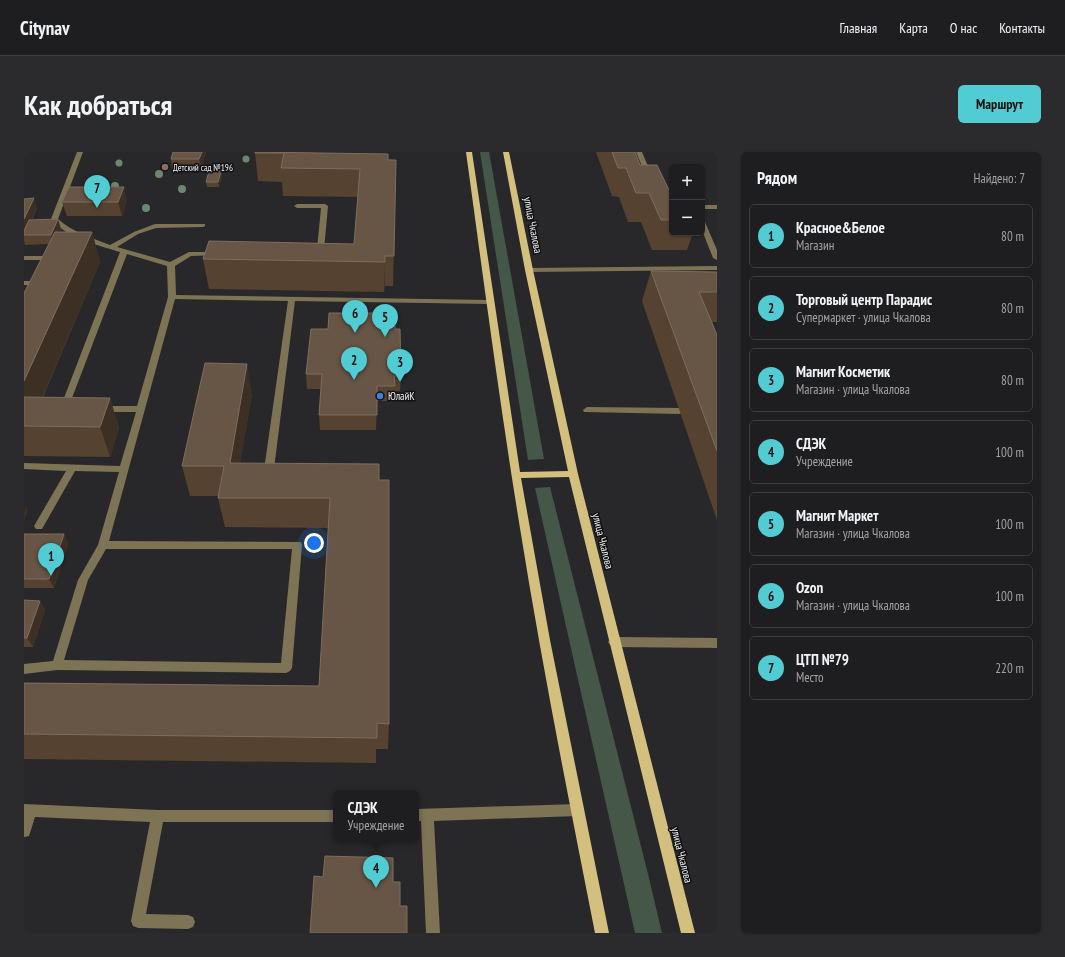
<!DOCTYPE html>
<html lang="ru">
<meta charset="utf-8">
<style>
:root{--surface:#1e1e20;--page:#2b2b2d;--text:#f1f3f6;--muted:#a1a2a5;--line:#3c3c3e;--accent:#51ccd3}
body{margin:0;font-family:"PT Sans Narrow",sans-serif;background:var(--page);color:var(--text)}
.controls{position:absolute;right:12px;top:12px;display:grid;overflow:hidden;border-radius:6px;box-shadow:0 1px 3px #0004}
.controls button{width:36px;height:36px;display:grid;place-items:center;padding:0;border:0;border-bottom:1px solid var(--line);background:var(--surface);color:var(--text);font:20px sans-serif}
.you{position:absolute;left:290px;top:391px;width:14px;height:14px;margin:-10px;border:3px solid #fff;border-radius:50%;background:#1a73e8;box-shadow:0 0 0 6px #1a73e833}
.badge{display:grid;place-items:center;width:26px;height:26px;border-radius:50%;background:var(--accent);color:#111;font-size:13px;font-weight:700}
.pin{position:absolute;translate:-50% -33px;filter:drop-shadow(0 1px 2px #0008)}
.pin::after{content:'';position:absolute;top:21px;width:14px;height:12px;background:inherit;clip-path:polygon(0 0,100% 0,50% 100%)}
.popup{position:absolute;left:309px;top:638px;width:86px;height:52px;box-sizing:border-box;display:grid;place-content:center;border-radius:6px;background:var(--surface);filter:drop-shadow(0 1px 3px #0005);font-size:13px;white-space:nowrap;color:var(--muted)}
.popup b{font-size:15px;color:var(--text)}
.popup::after{content:'';position:absolute;left:50%;top:100%;margin-left:-8px;border:8px solid transparent;border-top-color:var(--surface)}
.list{margin:0;padding:0;list-style:none}
h2{display:flex;justify-content:space-between;align-items:center;height:52px;margin:0;padding:0 16px;font-size:17px}
h2 small{font-size:13px;font-weight:400;color:var(--muted)}
.list li{display:grid;grid-template-columns:26px 1fr auto;gap:12px;align-items:center;box-sizing:border-box;height:64px;margin:0 8px 8px;padding:0 8px;border:1px solid var(--line);border-radius:6px}
.list b{display:block;font-size:15px;white-space:nowrap}
.list p{margin:0;font-size:13px;white-space:nowrap;color:var(--muted)}
.list em{font-size:13px;font-style:normal;color:var(--muted)}
.map{position:relative;flex:none;width:693px;height:781px;overflow:hidden;border-radius:6px}
header{display:flex;align-items:center;gap:24px;box-sizing:border-box;height:56px;padding:0 20px;background:var(--surface);border-bottom:1px solid var(--line)}
header strong{font-size:19px}
nav{display:flex;gap:22px;margin-inline-start:auto;font-size:14px}
.intro{display:flex;align-items:center;justify-content:space-between;box-sizing:border-box;height:96px;padding:0 24px}
h1{margin:0;font-size:28px}
.button{padding:10px 18px;border-radius:6px;background:var(--accent);color:#111;font-size:14px;font-weight:700}
main{display:flex;gap:24px;padding:0 24px}
aside{flex:1;background:var(--surface);border-radius:6px;box-shadow:0 1px 3px #0004}
.map>svg:first-child{display:block}
.green{fill:#445748}
.lines{fill:none;stroke-linecap:round;stroke-linejoin:round}
.minor{fill:#7d7455;fill-rule:evenodd}
.major{fill:#d4c07e;fill-rule:evenodd}
.tree{fill:#6c8672}
.wall{fill:#564230}
.shaded-wall{fill:#3c3025}
.building{fill:#675545;stroke:#7d6e60}
.education-dot{fill:#8d6e63;stroke:#111112;stroke-width:1.5}
.shop-dot{fill:#3f7fe0;stroke:#111112;stroke-width:1.5}
.labels{text-anchor:middle;dominant-baseline:central;stroke-width:3;stroke-linejoin:round;paint-order:stroke}
.far-poi-label{font-size:9px;fill:#f3f2f4;stroke:#111112;text-anchor:start}
.street-label{font-size:11px;fill:#f3f2f4;stroke:#111112}
.poi-label{font-size:11px;fill:#f3f2f4;stroke:#111112;text-anchor:start}
</style>
<header>
<strong>Citynav</strong>
<nav><a>Главная</a><a>Карта</a><a>О нас</a><a>Контакты</a></nav>
</header>
<div class="intro"><h1>Как добраться</h1><a class="button">Маршрут</a></div>
<main>
<div class="map">
<svg width="693" height="781" viewBox="0 0 693 781">
<rect width="100%" height="100%" fill="#28282b"/>
<g class="green">
<path d="M456,0H465L520,307L504,308Z"/>
<path d="M526,335L624,722L638,781H611L511,336Z"/>
</g>
<g class="lines">
<g class="minor">
<path d="M53,0H59L34,67C48,80 68,86 86,93L110,80L131,72H181V74L179,75L132,76L114,82L93,95L146,110L165,100H196V102L194,103L167,104L151,114L152,143L466,148L470,150L466,152L271,149L249,325L244,328L239,325L264,149L151,147L85,389L277,390L278,393L268,516L266,519L262,521L33,518L0,522V512L29,509L54,428L74,393L95,320L51,319L18,377H12L10,374L42,319L0,317V311L96,314L112,260H77L73,257L77,254H113L144,145L143,114L103,102L48,246L55,256L54,258H48L40,246L96,100C73,93 43,86 27,67ZM82,397H268L257,511L40,508L64,428Z"/>
<path d="M612,0H618L628,24L627,25L622,24Z"/>
<path d="M301,52L304,54L300,98L291,103L287,101L293,97L297,56H273L270,54L273,52Z"/>
<rect x="678" y="53" width="15" height="4"/>
<path d="M678,68L681,70L693,98V108L689,106L678,78Z"/>
<path d="M0,104H25L29,106L25,108H0Z"/>
<path d="M693,114V118L505,120L501,118L505,116Z"/>
<path d="M0,129H13L17,131L13,133H0Z"/>
<path d="M563,255L656,256L660,259L656,262L560,260L559,258Z"/>
<path d="M590,485L693,486V496L590,495L586,493L584,490L586,487Z"/>
<path d="M0,652L134,658H312V670H139L122,762L164,763L169,765L171,770L169,775L164,777L114,776L109,774L107,769L126,670L11,665L5,684L0,685Z"/>
<path d="M553,652L557,654L559,658L557,662L553,664L410,669L416,781H402L397,669H392V657Z"/>
</g>
<path class="major" d="M442,0H448L496,320L544,319L501,118L479,0H485L509,118L554,322L671,781H657L545,325L497,326L526,488L585,781H571C544,644 517,508 495,370C475,247 459,124 442,0Z"/>
</g>
<g class="tree">
<circle cx="222" cy="7" r="3.5"/>
<circle cx="95" cy="11" r="3.5"/>
<circle cx="135" cy="22" r="4"/>
<circle cx="91" cy="34" r="4"/>
<circle cx="158" cy="37" r="4"/>
<circle cx="122" cy="56" r="4"/>
</g>
<g class="wall">
<path d="M149,0H182L177,17L148,16L147,7Z"/>
<path d="M572,0H611L616,13L645,38H648V81H669L663,98H628L617,70H604L595,45L588,44Z"/>
<path d="M231,1H272L372,8L369,134H361L360,140L185,137L179,107L330,92L334,45L259,44L258,30L234,29Z"/>
<path d="M197,19L198,24L195,35H183L182,30Z"/>
<path d="M0,47L13,56L8,68L37,77L36,80H68L76,110L19,245L86,246L95,276L86,305L0,304V141L25,92L1,93L0,88Z"/>
<path d="M103,49L98,64H43L38,50Z"/>
<path d="M627,119L693,120V170H688L693,183V368L618,149Z"/>
<path d="M350,168L371,177L377,224L376,239H370V249H353L352,278H296L295,263L297,237H283L282,222L304,177Z"/>
<path d="M228,242L216,311L355,328L365,572L364,597H352V611L0,607V531L295,534L304,376L201,375L194,346L195,344H166L158,314Z"/>
<path d="M0,382H40L44,392L30,436H0Z"/>
<path d="M0,448L16,449L21,458L9,495H0Z"/>
</g>
<g class="shaded-wall">
<path d="M178,0H182L177,17L175,7Z"/>
<path d="M197,19L198,24L195,35L194,30Z"/>
<path d="M100,35L103,49L98,64L94,50Z"/>
<path d="M10,46L13,56L0,83V67Z"/>
<path d="M34,67L37,77L30,92L27,83Z"/>
<path d="M68,80L76,110L6,274L0,261V229Z"/>
<path d="M361,104V134L360,140L361,110Z"/>
<path d="M223,212L228,242L211,341L206,311Z"/>
<path d="M86,246L95,276L86,305L76,275Z"/>
<path d="M2,354L4,359L0,370V359Z"/>
<path d="M40,382L44,392L30,436L25,427Z"/>
<path d="M16,449L21,458L9,495L3,486Z"/>
</g>
<g class="building">
<path d="M149,0H178L175,7H147Z"/>
<path d="M231,0L364,2V8H372L370,104H361V110L179,107L185,89L330,92L336,17L257,16L260,1H231Z"/>
<path d="M588,0H611L616,13H633L645,38H648V68H637L625,41H612L602,16H594Z"/>
<path d="M185,19H197L194,30H182Z"/>
<path d="M45,35H100L94,50H38Z"/>
<path d="M10,46L0,67V47Z"/>
<path d="M34,67L27,83H0V79L5,68Z"/>
<path d="M31,80H68L0,229V141Z"/>
<path d="M627,119L693,120V140H675L693,183V299Z"/>
<path d="M305,161H350V168H371V177H376L377,224H370L371,234H353V263H295L298,222H282L287,177H304Z"/>
<path d="M181,211L223,212L206,311L355,312V328H365V572L353,571V586L0,582V531L295,534L306,346H194L200,314H158Z"/>
<path d="M0,245L86,246L76,275L0,274Z"/>
<path d="M0,382H40L25,427H0Z"/>
<path d="M0,448L16,449L3,486H0Z"/>
<path d="M301,704L369,706V730H376V754H383V781H286L290,724L299,725Z"/>
</g>
<circle class="education-dot" cx="141" cy="15" r="4"/>
<circle class="shop-dot" cx="356" cy="244" r="4"/>
<g class="labels">
<g class="far-poi-label">
<text x="149" y="15">Детский сад №196</text>
</g>
<g class="street-label">
<text transform="translate(509 73) rotate(79)">улица Чкалова</text>
<text transform="translate(579 389) rotate(76)">улица Чкалова</text>
<text transform="translate(658 703) rotate(76)">улица Чкалова</text>
</g>
<g class="poi-label">
<text x="364" y="244">ЮлайК</text>
</g>
</g>
</svg>
<div class="controls">
<button>+</button>
<button>−</button>
</div>
<div class="you"></div>
<div class="pin badge" style="left:27px;top:424px">1</div>
<div class="pin badge" style="left:330px;top:228px">2</div>
<div class="pin badge" style="left:376px;top:230px">3</div>
<div class="pin badge" style="left:352px;top:736px">4</div>
<div class="popup"><b>СДЭК</b>Учреждение</div>
<div class="pin badge" style="left:361px;top:185px">5</div>
<div class="pin badge" style="left:331px;top:181px">6</div>
<div class="pin badge" style="left:73px;top:56px">7</div>
</div>
<aside>
<h2>Рядом<small>Найдено: 7</small></h2>
<ul class="list">
<li><span class="badge">1</span><div><b>Красное&amp;Белое</b><p>Магазин</p></div><em>80 m</em></li>
<li><span class="badge">2</span><div><b>Торговый центр Парадис</b><p>Супермаркет · улица Чкалова</p></div><em>80 m</em></li>
<li><span class="badge">3</span><div><b>Магнит Косметик</b><p>Магазин · улица Чкалова</p></div><em>80 m</em></li>
<li><span class="badge">4</span><div><b>СДЭК</b><p>Учреждение</p></div><em>100 m</em></li>
<li><span class="badge">5</span><div><b>Магнит Маркет</b><p>Магазин · улица Чкалова</p></div><em>100 m</em></li>
<li><span class="badge">6</span><div><b>Ozon</b><p>Магазин · улица Чкалова</p></div><em>100 m</em></li>
<li><span class="badge">7</span><div><b>ЦТП №79</b><p>Место</p></div><em>220 m</em></li>
</ul>
</aside>
</main>
